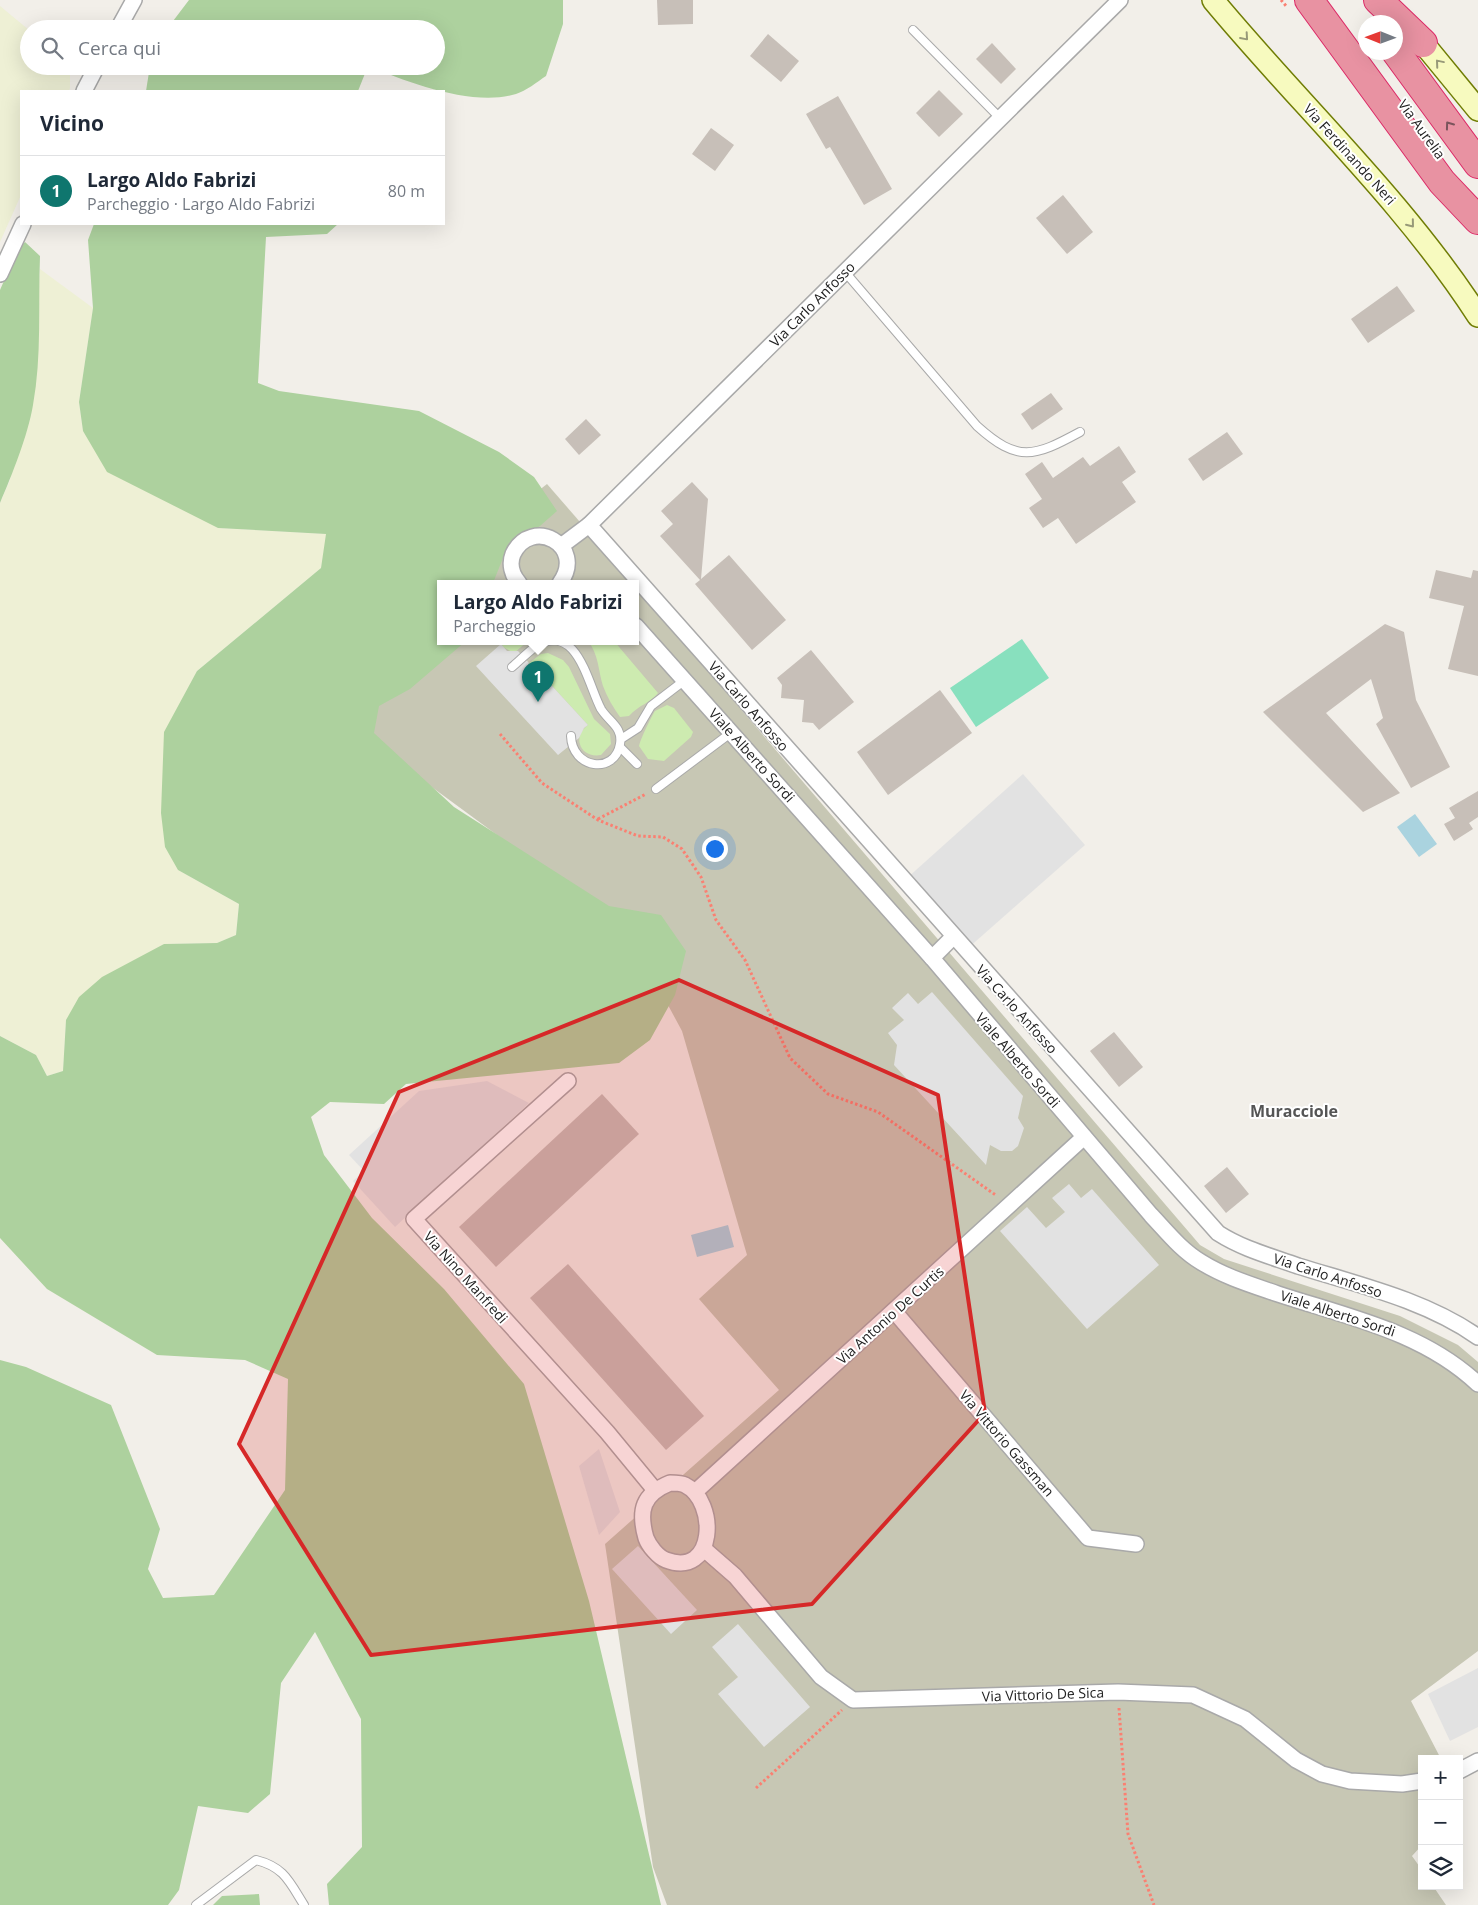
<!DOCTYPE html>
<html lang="it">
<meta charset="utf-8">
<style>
:root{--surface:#fff;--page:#f2f2f3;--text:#1f2937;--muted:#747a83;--line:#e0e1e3;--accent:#0f766e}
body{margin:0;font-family:"Open Sans",sans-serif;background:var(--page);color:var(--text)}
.controls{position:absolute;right:15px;bottom:15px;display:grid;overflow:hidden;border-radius:0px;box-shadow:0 5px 20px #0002}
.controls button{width:45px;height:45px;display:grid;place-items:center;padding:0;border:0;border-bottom:1px solid var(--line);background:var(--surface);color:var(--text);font:25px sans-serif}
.compass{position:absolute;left:1358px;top:15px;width:45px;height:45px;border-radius:50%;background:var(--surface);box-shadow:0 5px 20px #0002;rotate:271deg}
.you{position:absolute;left:714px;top:848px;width:18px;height:18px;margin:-12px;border:4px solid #fff;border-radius:50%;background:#1a73e8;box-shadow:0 0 0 8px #1a73e833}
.badge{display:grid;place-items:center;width:32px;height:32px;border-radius:50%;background:var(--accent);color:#fff;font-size:16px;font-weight:700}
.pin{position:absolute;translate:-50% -41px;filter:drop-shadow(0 1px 2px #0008)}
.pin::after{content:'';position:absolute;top:26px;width:18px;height:15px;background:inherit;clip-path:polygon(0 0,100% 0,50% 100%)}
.popup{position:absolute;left:437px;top:580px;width:202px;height:65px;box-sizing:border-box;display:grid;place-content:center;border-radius:0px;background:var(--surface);filter:drop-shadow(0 1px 4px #0005);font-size:16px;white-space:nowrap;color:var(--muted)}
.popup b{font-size:19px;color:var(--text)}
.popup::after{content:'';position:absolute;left:50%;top:100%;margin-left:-10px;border:10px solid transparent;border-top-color:var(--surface)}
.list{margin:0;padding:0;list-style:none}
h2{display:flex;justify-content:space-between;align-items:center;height:65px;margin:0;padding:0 20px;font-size:21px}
h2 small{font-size:16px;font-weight:400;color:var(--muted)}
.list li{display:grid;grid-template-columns:32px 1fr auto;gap:15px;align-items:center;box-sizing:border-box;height:70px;padding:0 20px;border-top:1px solid var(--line)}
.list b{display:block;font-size:19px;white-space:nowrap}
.list p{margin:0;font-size:16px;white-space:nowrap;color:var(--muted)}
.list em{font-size:16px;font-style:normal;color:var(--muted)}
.icon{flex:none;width:28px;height:28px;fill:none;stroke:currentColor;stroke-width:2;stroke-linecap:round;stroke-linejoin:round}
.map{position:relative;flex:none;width:1478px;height:1905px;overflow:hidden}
.search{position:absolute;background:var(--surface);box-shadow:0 5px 20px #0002;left:20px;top:20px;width:425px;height:55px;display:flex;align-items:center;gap:12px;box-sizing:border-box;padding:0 18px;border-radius:28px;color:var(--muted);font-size:19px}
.panel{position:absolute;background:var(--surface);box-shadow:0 5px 20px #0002;left:20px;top:90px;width:425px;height:135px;border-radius:0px}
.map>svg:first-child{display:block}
.construction{fill:#c7c7b4}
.farmland{fill:#eef0d5}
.grass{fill:#cdebb0}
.forest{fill:#add19e}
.pitch{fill:#88e0be}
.parking{fill:#e2e2e2}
.water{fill:#aad3df}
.building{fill:#c7bfb8}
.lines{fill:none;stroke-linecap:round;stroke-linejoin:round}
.lane-casing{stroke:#a9a9a9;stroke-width:10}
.street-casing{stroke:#a9a9a9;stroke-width:18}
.secondary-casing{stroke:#707d05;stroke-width:24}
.highway-casing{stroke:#dc2a67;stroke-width:30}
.path{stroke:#fa8072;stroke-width:3;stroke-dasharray:2.5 2.5;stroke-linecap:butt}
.lane{stroke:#fff;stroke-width:8}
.street{stroke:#fff;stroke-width:15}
.secondary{stroke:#f7fabf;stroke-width:21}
.highway{stroke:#e892a2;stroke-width:28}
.oneway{stroke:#979978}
.oneway2{stroke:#7b545c}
.marked{fill:#d62828;fill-opacity:0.2;stroke:#d62828;stroke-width:4;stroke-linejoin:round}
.labels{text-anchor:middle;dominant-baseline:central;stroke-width:4;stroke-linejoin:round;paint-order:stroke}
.street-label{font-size:14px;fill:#222;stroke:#fff}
.quarter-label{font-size:16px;font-weight:bold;fill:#555;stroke:#fff}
</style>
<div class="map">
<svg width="1478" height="1905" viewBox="0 0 1478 1905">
<rect width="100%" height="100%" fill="#f2efe9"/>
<g class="construction">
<path d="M547,484L633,583H472L505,517Z"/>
<path d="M636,587L1200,1245L1224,1259L1400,1316L1458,1345L1478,1362V1651L1411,1701L1441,1759H1422V1845L1412,1856L1422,1870V1886H1433L1446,1905H667L653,1867L605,1544L779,1390L699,1299L747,1255L682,1031L628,931L365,738L373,687L440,641H636Z"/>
</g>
<g class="farmland">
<path d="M0,6L29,30V66H70V88L69,91H21V195L0,242Z"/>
<path d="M40,269L93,308L79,402L83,431L218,528L327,534L321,568L197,671L178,870L239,904L236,935L217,943L164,944L66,1020L63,1071L47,1076L36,1055L0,1036V503L10,480L38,298Z"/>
</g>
<g class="grass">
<path d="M500,641H528L514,653L503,647Z"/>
<path d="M588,641H614L658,693C649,704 640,704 629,716L620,717C613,707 607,697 603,686C598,670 599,655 588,641Z"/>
<path d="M548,653L563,660L569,667L594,719L610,734L611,744L601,755C581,759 571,737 588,725L542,675L534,679L527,673L529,663L541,654Z"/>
<path d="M667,705L674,708L693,732L691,737L664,761L648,759L639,746C640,740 651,717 655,711Z"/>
</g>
<g class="forest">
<path d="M189,0H563V24L546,76C537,82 526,91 516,94C473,107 409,83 369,66H436V29H167Z"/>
<path d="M150,66H368L358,91H146Z"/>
<path d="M94,224H338L327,234L266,237L258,383L279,391L419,411L499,452L534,477L557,511L540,526L509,543L493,583H440V641H466L410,689L379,706L374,733L454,807L609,906L661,915L686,951L675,995L650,1040L619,1063L406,1084L384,1104L330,1102L311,1117L324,1155L372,1218L444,1289L524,1384L589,1601L661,1905H329L327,1884L362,1847L361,1719L315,1632L281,1683L270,1794L248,1813L198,1806L179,1890L168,1905H0V1360L26,1367L111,1405L160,1529L148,1569L163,1598L214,1595L285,1490L288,1379L245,1360L157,1355L47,1289L0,1238V1036L36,1055L47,1076L63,1071L66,1020L79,997L102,977L164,944L217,943L236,935L239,904L178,870L165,847L161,813L164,732L197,671L321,568L326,534L218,528L107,472L83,431L79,402L93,308L88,240Z"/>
<path d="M25,242L40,256C38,305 42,356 33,405C28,435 12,475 0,503V290L17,251Z"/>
<path d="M259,1894L260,1905H213L222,1896Z"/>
</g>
<path class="pitch" d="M1022,639L1049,678L976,727L950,688Z"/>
<g class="parking">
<path d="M501,644L507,651H518L529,663L526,668L530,677L537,679L542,675L588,725L584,728L579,738L558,755L476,666Z"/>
<path d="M1023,774L1085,845L967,949L906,879Z"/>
<path d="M932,992L1023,1096L1018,1118L1024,1128L1018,1146L1012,1151H1001L990,1145L986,1165L894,1065L897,1045L888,1033L904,1020L892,1008L908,993L918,1004Z"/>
<path d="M487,1081L529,1103L395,1227L353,1181L364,1171L349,1155L419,1091Z"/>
<path d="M1069,1184L1081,1198L1092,1189L1159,1265L1087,1329L1000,1231L1027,1207L1046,1228L1065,1212L1052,1198Z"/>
<path d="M599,1449L620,1512L599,1535L579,1466Z"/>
<path d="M638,1546L697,1610L671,1634L612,1569Z"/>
<path d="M738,1624L810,1707L764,1747L718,1694L738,1677L712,1647Z"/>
<path d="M1478,1668V1727L1450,1741L1428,1694Z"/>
</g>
<g class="water">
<path d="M1415,814L1437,844L1419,857L1397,827Z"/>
<path d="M728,1225L734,1247L697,1257L691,1235Z"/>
</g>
<g class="building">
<path d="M657,0H693V24L658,25Z"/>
<path d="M768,34L799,61L781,82L750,56Z"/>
<path d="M992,43L1016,69L1001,84L976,59Z"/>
<path d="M939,90L963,114L939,137L916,113Z"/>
<path d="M838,96L892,189L864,205L830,147L826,149L806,114Z"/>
<path d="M711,128L734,145L715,171L692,154Z"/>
<path d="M1063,195L1093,232L1067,254L1036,218Z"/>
<path d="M1397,286L1415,311L1368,343L1351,319Z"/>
<path d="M1051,393L1063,409L1032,430L1021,414Z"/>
<path d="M586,419L601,435L579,455L565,439Z"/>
<path d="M1227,432L1243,454L1203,481L1188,459Z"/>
<path d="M1119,446L1136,472L1122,482L1136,502L1076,544L1058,518L1043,528L1029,508L1042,499L1025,474L1042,462L1053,478L1083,457L1090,466Z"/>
<path d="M692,482L708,499L701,579L729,555L786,620L752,650L695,584L700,580L660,536L673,524L661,511Z"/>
<path d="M1436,570L1471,578L1473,570L1478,571V676L1448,669L1464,606L1429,598Z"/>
<path d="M1385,624L1404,632L1416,700L1450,767L1411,788L1376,724L1383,718L1371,679L1326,713L1400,793L1363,812L1263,712Z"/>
<path d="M811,650L854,702L819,730L813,723L802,722L804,700L781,698L782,685L777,678Z"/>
<path d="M940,690L972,733L888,795L857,752Z"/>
<path d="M1478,791V817L1469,823L1473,829L1454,841L1444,824L1455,818L1449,808Z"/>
<path d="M1114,1032L1143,1067L1119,1087L1090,1051Z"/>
<path d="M602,1094L639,1134L496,1267L459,1227Z"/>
<path d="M1227,1167L1249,1194L1226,1213L1204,1186Z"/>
<path d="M568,1264L704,1416L666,1450L530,1298Z"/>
</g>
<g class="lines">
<g class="lane-casing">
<g id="lane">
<path d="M913,30L1000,118"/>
<path d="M845,272L977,426C1018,463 1034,457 1080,432"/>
<path d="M512,667C519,661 527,653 535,647C577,619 588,685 601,709C609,722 623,727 620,744C615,775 572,769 571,736"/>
<path d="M621,739L638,728L651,706L685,680"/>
<path d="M620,747L637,764"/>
<path d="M656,789L732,732"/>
<path d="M196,1905L256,1860C284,1867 289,1881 304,1905"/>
</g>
</g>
<g class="street-casing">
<g id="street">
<path d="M1120,0L589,525L1218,1233C1243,1249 1270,1256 1298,1266C1359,1285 1425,1300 1478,1337"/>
<path d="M118,29L134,0"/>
<path d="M84,91L97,66"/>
<path d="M0,274L23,224"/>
<path d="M561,546L589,525"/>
<path d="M519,583C512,575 509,564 513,554C531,516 587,545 560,583"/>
<path d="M636,626L932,958L1151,1215C1167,1232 1181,1250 1201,1262C1225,1277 1252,1285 1278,1294C1348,1317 1423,1332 1478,1384"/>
<path d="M932,958L953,937"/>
<path d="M568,1081L414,1219L607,1432L654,1489"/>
<path d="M894,1311L1088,1538L1136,1544"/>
<path d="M670,1483C675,1483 681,1483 685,1485C718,1501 716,1579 666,1560C658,1557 649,1546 646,1538C638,1510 643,1494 670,1483Z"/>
<path d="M695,1492L1084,1137"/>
<path d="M704,1549L735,1576L821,1677L853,1700L1118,1692L1193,1695L1245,1719L1296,1760L1322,1774L1350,1781L1402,1784L1422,1781"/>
<path d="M1459,1771L1478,1761"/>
</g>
</g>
<g class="secondary-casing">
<g id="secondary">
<path d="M1213,0C1301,106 1403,200 1478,316"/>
<path d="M1423,43L1478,110"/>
</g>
</g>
<g class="highway-casing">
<g id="highway">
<path d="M1309,0L1442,182L1478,220"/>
<path d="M1378,0L1423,43"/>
<path d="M1396,52L1478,164"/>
</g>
</g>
<g class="path">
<path d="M1281,0L1287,7"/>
<path d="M500,734L542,783L598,820L638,836L663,837L682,849L701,877L716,920L745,960L790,1058L828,1094L878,1112L997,1196"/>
<path d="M598,819L646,794"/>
<path d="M1119,1708L1128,1834L1154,1905"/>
<path d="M756,1788L842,1710"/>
</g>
<use href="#lane" class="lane"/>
<use href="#street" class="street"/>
<use href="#secondary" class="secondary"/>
<use href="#highway" class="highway"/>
</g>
<defs><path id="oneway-chevron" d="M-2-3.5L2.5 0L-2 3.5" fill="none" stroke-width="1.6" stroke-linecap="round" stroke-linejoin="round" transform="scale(1.25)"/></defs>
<g class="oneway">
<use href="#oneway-chevron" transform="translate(1245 37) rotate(49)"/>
<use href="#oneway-chevron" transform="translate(1439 63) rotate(-130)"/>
<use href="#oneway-chevron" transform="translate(1411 224) rotate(51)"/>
</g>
<use class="oneway2" href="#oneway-chevron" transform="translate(1449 125) rotate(-126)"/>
<path class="marked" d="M679,980L938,1095L985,1413L812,1604L371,1655L239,1444L399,1092Z"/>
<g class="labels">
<g class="street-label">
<text transform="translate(1422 129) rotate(54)">Via Aurelia</text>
<text transform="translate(1350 154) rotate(48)">Via Ferdinando Neri</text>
<text transform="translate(812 304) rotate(-45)">Via Carlo Anfosso</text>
<text transform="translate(749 706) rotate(49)">Via Carlo Anfosso</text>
<text transform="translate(752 755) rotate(48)">Viale Alberto Sordi</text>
<text transform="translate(1017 1009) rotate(48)">Via Carlo Anfosso</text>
<text transform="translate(1018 1060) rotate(49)">Viale Alberto Sordi</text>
<text transform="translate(1328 1275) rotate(18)">Via Carlo Anfosso</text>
<text transform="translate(466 1277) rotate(48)">Via Nino Manfredi</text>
<text transform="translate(1338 1313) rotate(18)">Viale Alberto Sordi</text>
<text transform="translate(890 1315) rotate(-42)">Via Antonio De Curtis</text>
<text transform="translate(1007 1443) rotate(49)">Via Vittorio Gassman</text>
<text transform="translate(1043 1694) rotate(-2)">Via Vittorio De Sica</text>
</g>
<g class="quarter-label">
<text x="1294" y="1111">Muracciole</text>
</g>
</g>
</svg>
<div class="controls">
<button>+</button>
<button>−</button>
<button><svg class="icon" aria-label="layers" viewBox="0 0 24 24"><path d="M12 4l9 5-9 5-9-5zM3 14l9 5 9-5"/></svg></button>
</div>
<svg class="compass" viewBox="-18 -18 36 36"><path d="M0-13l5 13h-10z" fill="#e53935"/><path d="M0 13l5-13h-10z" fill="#747a83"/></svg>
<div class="you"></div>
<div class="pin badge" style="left:538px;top:702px">1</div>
<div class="popup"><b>Largo Aldo Fabrizi</b>Parcheggio</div>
<div class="search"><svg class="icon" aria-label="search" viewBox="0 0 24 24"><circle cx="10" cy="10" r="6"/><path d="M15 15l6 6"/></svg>Cerca qui</div>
<section class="panel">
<h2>Vicino<small></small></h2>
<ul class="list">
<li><span class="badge">1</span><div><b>Largo Aldo Fabrizi</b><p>Parcheggio · Largo Aldo Fabrizi</p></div><em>80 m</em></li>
</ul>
</section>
</div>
